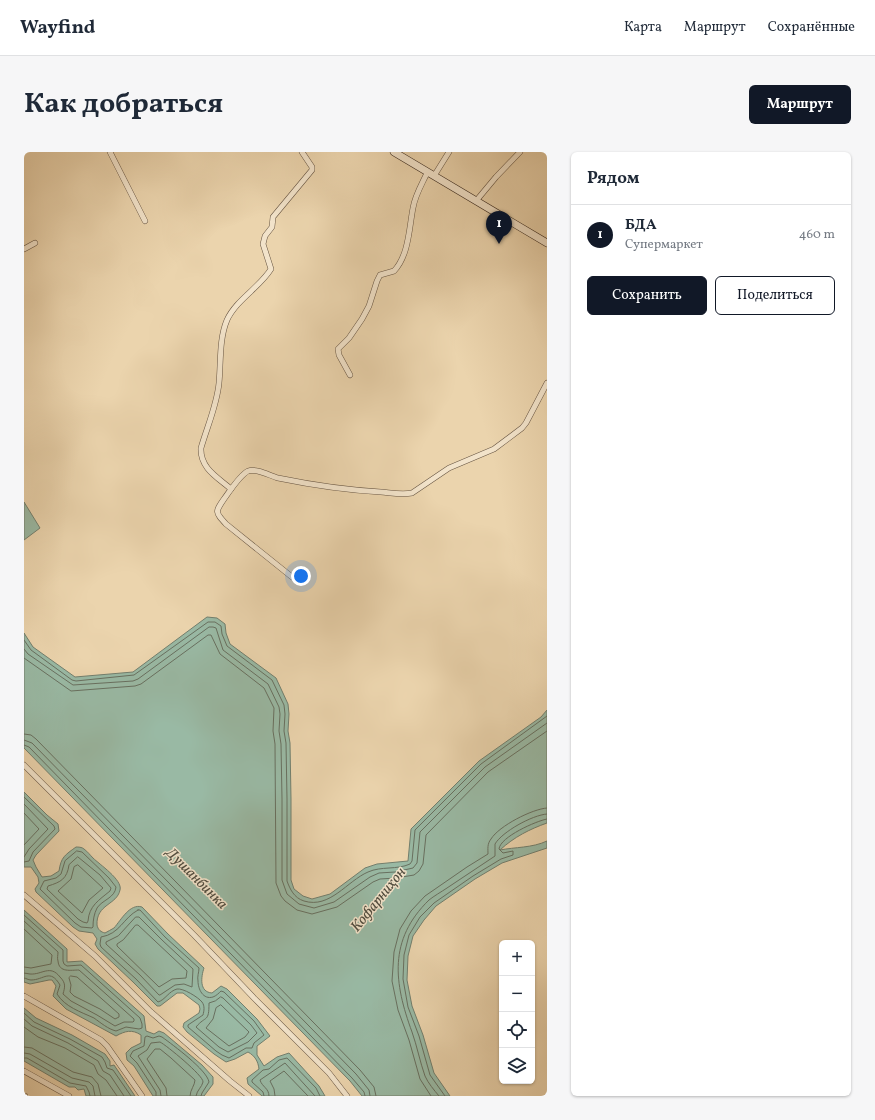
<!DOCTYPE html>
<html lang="ru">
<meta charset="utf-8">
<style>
:root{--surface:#fff;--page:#f6f6f7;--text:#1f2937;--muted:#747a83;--line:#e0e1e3;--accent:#111827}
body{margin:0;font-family:Vollkorn,serif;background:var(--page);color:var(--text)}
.controls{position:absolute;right:12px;bottom:12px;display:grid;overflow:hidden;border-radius:6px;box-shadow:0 1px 3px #0004}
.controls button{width:36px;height:36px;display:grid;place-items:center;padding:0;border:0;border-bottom:1px solid var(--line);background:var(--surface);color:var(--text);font:20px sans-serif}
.you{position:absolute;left:277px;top:424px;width:14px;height:14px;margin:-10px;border:3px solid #fff;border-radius:50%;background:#1a73e8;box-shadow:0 0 0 6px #1a73e833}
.badge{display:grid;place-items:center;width:26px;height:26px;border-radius:50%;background:var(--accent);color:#fff;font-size:13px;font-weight:700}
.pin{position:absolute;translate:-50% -33px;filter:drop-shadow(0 1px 2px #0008)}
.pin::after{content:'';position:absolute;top:21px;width:14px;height:12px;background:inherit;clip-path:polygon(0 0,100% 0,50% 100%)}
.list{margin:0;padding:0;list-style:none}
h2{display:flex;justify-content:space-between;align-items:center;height:52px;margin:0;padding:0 16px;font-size:17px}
h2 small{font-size:13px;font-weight:400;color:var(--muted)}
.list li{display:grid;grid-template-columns:26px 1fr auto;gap:12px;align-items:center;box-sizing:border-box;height:60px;padding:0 16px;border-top:1px solid var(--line)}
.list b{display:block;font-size:15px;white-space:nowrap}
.list p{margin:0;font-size:13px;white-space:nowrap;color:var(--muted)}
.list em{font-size:13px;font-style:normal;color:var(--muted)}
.actions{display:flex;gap:8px;padding:12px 16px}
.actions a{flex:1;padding:9px 0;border:1px solid var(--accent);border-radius:6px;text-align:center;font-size:14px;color:var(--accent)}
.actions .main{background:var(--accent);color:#fff}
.icon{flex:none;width:22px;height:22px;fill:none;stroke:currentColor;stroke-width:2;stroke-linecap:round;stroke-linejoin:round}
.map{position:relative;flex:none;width:523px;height:944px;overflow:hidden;border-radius:6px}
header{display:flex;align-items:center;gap:24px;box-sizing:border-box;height:56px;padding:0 20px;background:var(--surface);border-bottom:1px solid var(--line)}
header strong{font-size:19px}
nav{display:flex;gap:22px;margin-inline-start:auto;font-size:14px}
.intro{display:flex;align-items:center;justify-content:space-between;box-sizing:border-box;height:96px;padding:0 24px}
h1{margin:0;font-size:28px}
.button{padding:10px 18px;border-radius:6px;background:var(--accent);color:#fff;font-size:14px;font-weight:700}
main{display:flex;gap:24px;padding:0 24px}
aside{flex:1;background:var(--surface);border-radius:6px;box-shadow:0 1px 3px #0004}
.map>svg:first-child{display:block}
.water{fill:#99b9a4;stroke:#727f6e}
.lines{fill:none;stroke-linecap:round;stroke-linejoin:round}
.shore{stroke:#687060;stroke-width:1}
.minor-casing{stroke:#655341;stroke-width:6}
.secondary-casing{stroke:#38281d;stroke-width:8}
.minor{stroke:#f2e3ca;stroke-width:5}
.secondary{stroke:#f2e3ca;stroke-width:7}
.labels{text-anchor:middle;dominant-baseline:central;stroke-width:3;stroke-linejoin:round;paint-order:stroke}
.water-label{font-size:15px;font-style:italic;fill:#504c3f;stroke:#f2e3ca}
</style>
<header>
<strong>Wayfind</strong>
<nav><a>Карта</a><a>Маршрут</a><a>Сохранённые</a></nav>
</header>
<div class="intro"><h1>Как добраться</h1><a class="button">Маршрут</a></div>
<main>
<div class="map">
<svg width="523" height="944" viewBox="0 0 523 944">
<rect width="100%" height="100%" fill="#ebd4ad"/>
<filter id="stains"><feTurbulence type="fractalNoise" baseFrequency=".005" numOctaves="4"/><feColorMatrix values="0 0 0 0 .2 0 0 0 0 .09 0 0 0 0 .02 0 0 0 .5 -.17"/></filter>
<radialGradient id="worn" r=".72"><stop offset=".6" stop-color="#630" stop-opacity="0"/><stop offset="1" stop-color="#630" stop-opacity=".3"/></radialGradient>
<g class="water">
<path d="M0,350L16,376L0,388Z"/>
<path d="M183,465L193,466L201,472L202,481L206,492L252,526L264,552L265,562L264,579L266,591L267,647V728L270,737L279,744L288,747L306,742L341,716L353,712L384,709L387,677L455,609L517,565L523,558V671C506,677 490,685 476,698C491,695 508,696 523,689V696L478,711L451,727L412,754L400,768L389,784L384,804L383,828L388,854L399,883L410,921L426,944H338L326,929L0,596V481L9,495L51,525L109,520Z"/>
<path d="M0,640L23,663L34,672L35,679L12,703L9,708L12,715L18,725L27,724L35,719C37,705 41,703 52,695C54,695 58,695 60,697C64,700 66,703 69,706C75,712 99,728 96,738C93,753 72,752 73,773C74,778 77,780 81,781C84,779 87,778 90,776C97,768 106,751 118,755L144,782L180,816C177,825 175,840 188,841L197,834L203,837L233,867L246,884L233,894V903L240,914L253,905L265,901L295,934L301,944H238L224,932L223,926L235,917C234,909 231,904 224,900L211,907L202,910L190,902L163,880L159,875L160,871L175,861L176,857L175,853L159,841H153L136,854H133L109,830L74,797L71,792L73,787L69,781L55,779L49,775L12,740L11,737L15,731L14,725L7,715H0Z"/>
<path d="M0,758L43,797V810L58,809L120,864L122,879L130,882L135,879L140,881L178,913L189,925V932L180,944H129L110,914L103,908L102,901L107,896L117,891V883C108,877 101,879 92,884L42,857L29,844L32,834L28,828H25L6,832L0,830Z"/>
<path d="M0,856L12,866L48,883L81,902L86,909V914L90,913L111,944H62L60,937L54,938L51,935H45L0,909Z"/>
</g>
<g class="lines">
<g class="shore">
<path d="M0,488L7,498L48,528L52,529L110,523L184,470H191L197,474L198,482L203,494L248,528L260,553L261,562L260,579L262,591L263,647V729C266,737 270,746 280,749C306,757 323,729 344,720C357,714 373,718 386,712L388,709L391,678L457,612L523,564"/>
<path d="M0,497L4,502L49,533L109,529L114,527L185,475H189L192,476L199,498L244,532L255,555L256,562L255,579L257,592L258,647V728L263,742L275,752L290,756L310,750L346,725L355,721L371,720L389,716L393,711L396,680L461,615L523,571"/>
<path d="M0,506L47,539L111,534L117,532L184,483H187L196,502L240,536L250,556L249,579L251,592L252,731L257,744L261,749L273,758L288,762L313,755L349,730L356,727L372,726L390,723L395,719L399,712L402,683L464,620L523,579"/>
<path d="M0,582L7,583L12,587L336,918L350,935L352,944"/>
<path d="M0,588L8,591L332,922L345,938L346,944"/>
<path d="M0,593L5,595L328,926L340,940L341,944"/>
<path d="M0,645L30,674L31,677L9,700L5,709L0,710"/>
<path d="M0,652L24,677L5,697L0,705"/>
<path d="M0,661L15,677L0,693"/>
<path d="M53,699L58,700L85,726L92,735C91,746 78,748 73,756C70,762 69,768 69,775L68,776L57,775L51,771L16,737L20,729L32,726L37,722L41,709Z"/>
<path d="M54,705L76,723L87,736L86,739C75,748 65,754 64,769L63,771L59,770L54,767L23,737L24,734C37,730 43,727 45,713Z"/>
<path d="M54,713L79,736L65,748L58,761L34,739L47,727L50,715Z"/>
<path d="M114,758H116L141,785L175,816C175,820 173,825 174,829C174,837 179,848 189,845C192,844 195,841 197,839L200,840L230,869L240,883L230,891L228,896H222L205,906L198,903L192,899L164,875V873L179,863C180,859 181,854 178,850C174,845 159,836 153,837C145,839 141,848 134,850L112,827L77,795L76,792L77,785C96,782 99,766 114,758Z"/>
<path d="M0,763L39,798V809L40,812L43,814L57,813L116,866L118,872V876L115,877L102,875L92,879C84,877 77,871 70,866C57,860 41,855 33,842L36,833C26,816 20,828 7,828C4,828 2,826 0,826"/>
<path d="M112,765H115L138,788L169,817L168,835L160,832L151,833L136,843H135L116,823L82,792V790L94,784Z"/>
<path d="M0,769L34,800C34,803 33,806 34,809C35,821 47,818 55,818L110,867V869L109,870H100L91,874L73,863L47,849L39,842C41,835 42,831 36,825C26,812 18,823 6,822C4,822 2,821 0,821"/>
<path d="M112,773H114L163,819L162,826L148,827L135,835L93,794V792L99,788Z"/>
<path d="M0,777L28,803L27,812L7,816L0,815"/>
<path d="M47,824L53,825L95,862V865L91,867L76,857L50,844L46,840L47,833L45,826Z"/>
<path d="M197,845L199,846L227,873L233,881L224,890L204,900L195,895L172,875C182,863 185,871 185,851L191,849Z"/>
<path d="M197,853L225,880L221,885L205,894L182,876L189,867L192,856Z"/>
<path d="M0,861L10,870L46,887L78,905L81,910L83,916L89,918L107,944"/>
<path d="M0,867L8,874L44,891L74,909L79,919L86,923L100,944"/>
<path d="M0,875L14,885L41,896L70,913L74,922L82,928L93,944"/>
<path d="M0,895L8,896L49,920L68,925L74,932L77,944"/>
<path d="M0,901L6,902L48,926L65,930L69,934L71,944"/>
<path d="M0,906H3L46,931L62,934L65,940L66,944"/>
<path d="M132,944V940L113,911L106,904L109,899L120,894L121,885L123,884L129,886L135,884L138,885C149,893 183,918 185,930L178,941L177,944"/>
<path d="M137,944L136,938L114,904L123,898L127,891L136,890C142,893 180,924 179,930C178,935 173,938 172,944"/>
<path d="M143,944L142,936L123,907L131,897H136L147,906L171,928C171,933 166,938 166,944"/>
<path d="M240,944L239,940L228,930V928L239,918L245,917L255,908L263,906L292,936L296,944"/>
<path d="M245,944C245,936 238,935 236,928L261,911L291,944"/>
<path d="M251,944L250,937L246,929L260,919L284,944"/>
<path d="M407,944L396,927L385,888L374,858L368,829L370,800L376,777L387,759L401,744L443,715L464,702C464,697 463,692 467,687C475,674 508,657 523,656"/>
<path d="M415,944C410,938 404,931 401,924C396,910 393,894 388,880C370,831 364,788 405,748C410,744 417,740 423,736C439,725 455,715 471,704V692C478,680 508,663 523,662"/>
<path d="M421,944L406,923L395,884L384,855L379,827L380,803L385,783L396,765L410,751L449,724L477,707L489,703V699L479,701L475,697C476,685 512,669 523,667"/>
</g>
<g class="minor-casing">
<g id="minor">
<path d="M86,0L121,69"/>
<path d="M410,24L425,0"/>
<path d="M452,49L472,25L496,0"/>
<path d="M0,97L11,91"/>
<path d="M326,223L315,203L314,197L325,186L338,167L345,154L353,129L356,123L370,119C385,103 385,76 389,56C391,43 398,32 403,21"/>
<path d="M207,337C193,325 176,316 177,296C183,275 193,253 195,231C197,210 195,187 203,168C212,148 236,135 247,117L239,92L241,84L248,75L249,65L288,18V15L278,0"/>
<path d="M268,425L202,372C191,360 191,360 200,347C206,339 215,324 224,319C233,316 246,324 254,326C288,333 323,338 357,340C368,341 378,343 388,341L425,316L470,297L498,276L502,271L523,231"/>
<path d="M0,613L170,783L230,846L305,921L323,944"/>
<path d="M0,743L71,804L127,860L206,929L225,944"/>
<path d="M0,844L77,888L83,894L118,944"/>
<path d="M0,919L45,944"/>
<path d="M0,944H1"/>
</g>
</g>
<g class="secondary-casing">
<path id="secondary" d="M370,0L523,91"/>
</g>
<use href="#minor" class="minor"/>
<use href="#secondary" class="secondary"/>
</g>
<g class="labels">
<g class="water-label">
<text transform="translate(172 727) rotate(45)">Душанбинка</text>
<text transform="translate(355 748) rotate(-51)">Кофарниҳон</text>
</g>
</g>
<rect width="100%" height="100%" filter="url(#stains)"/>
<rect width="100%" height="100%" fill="url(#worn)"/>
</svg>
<div class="controls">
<button>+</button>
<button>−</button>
<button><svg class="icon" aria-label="locate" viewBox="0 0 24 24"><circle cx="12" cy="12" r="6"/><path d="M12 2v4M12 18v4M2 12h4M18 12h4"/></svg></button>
<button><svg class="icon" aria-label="layers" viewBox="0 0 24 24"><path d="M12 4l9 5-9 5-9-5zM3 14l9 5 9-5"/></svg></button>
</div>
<div class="you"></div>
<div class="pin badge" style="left:475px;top:92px">1</div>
</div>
<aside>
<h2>Рядом<small></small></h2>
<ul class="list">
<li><span class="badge">1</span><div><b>БДА</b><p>Супермаркет</p></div><em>460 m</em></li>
</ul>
<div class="actions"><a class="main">Сохранить</a><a>Поделиться</a></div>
</aside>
</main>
